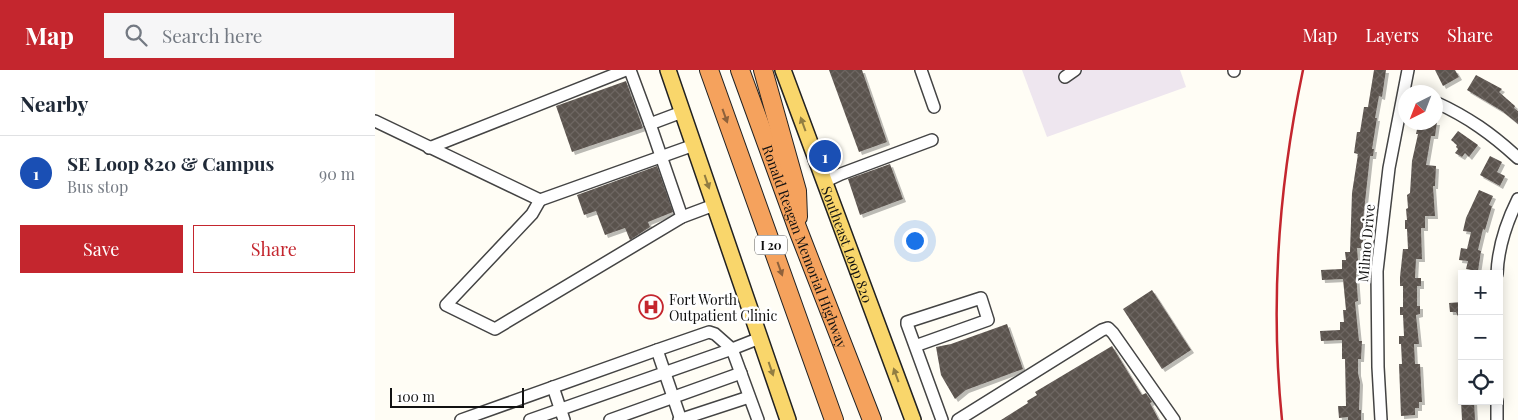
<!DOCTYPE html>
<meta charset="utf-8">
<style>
:root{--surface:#fff;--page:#f6f6f7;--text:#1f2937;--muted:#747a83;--line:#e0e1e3;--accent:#c4262e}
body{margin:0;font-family:"Playfair Display",serif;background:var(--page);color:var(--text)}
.controls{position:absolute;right:15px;bottom:15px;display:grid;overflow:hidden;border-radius:0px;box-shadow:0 2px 12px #0003}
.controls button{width:45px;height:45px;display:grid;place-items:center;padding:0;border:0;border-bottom:1px solid var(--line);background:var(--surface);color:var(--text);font:25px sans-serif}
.compass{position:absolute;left:1023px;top:15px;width:45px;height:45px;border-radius:50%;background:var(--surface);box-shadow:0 2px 12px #0003;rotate:222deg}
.scale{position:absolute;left:15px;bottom:12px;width:134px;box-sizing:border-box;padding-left:5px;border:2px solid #111;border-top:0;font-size:14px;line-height:18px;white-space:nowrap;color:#111;-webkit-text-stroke:4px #fff;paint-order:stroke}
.you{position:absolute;left:539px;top:170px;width:18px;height:18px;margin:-12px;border:4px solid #fff;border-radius:50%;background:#1a73e8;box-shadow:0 0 0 8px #1a73e833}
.badge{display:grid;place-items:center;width:32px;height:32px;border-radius:50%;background:var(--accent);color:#fff;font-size:16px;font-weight:700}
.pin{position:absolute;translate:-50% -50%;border:2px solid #fff;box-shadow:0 1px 5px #0006}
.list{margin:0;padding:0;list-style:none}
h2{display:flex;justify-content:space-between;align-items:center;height:65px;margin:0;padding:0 20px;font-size:21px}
h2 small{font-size:16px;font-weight:400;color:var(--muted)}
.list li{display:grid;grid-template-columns:32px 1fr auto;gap:15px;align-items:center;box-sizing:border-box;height:75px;padding:0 20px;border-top:1px solid var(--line)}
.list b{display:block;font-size:19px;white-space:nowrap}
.list p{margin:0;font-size:16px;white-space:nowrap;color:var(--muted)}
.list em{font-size:16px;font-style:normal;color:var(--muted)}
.actions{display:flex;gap:10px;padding:15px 20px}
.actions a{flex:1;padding:11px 0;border:1px solid var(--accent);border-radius:0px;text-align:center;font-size:18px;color:var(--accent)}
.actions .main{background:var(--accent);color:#fff}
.icon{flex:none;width:28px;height:28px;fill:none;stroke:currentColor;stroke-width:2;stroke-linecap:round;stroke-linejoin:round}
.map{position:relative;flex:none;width:1143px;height:350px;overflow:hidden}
header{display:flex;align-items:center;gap:30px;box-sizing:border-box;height:70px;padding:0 25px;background:var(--accent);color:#fff}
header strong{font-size:24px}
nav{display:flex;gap:28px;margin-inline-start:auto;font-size:18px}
.search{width:350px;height:45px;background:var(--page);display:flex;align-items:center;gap:12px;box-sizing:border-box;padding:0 18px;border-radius:0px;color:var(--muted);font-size:19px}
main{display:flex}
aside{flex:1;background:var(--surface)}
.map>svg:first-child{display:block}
.industrial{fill:#eee6ef}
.building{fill:url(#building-cross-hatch);filter:url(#shadow)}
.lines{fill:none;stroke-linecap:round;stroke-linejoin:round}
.minor-casing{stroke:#444;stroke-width:14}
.major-casing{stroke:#222;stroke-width:18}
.highway-casing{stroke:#222;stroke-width:20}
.minor{stroke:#fff;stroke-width:11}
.major{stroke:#f9d66b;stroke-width:15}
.highway{stroke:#f5a25d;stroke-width:18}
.rail{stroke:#c4262e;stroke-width:2.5}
.oneway{fill:#8e613b}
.oneway2{fill:#917d42}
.labels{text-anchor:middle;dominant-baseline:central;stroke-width:5;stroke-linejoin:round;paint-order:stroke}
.shield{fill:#fff;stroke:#585858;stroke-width:1}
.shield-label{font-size:12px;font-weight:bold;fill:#111}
.street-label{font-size:14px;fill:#111;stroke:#fff}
.poi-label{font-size:14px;fill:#111;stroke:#fff;text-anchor:start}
</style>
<header>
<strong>Map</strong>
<div class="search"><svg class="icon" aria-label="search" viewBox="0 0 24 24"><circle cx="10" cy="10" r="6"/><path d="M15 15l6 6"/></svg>Search here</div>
<nav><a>Map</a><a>Layers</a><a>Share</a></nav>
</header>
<main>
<aside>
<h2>Nearby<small></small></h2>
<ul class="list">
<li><span class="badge" style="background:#1a4fb4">1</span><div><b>SE Loop 820 &amp; Campus</b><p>Bus stop</p></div><em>90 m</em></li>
</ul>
<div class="actions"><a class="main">Save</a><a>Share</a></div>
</aside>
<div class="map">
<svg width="1143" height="350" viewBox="0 0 1143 350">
<defs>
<pattern id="building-cross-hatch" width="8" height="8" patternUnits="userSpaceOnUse" patternTransform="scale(1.25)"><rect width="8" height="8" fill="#5a524d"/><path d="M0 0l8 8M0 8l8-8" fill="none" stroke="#6d6662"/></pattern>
<filter id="shadow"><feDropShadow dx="3" dy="3" stdDeviation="0" flood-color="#0004"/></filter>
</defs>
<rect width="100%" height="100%" fill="#fffdf5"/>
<path class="industrial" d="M647,0H805L811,17L672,67Z"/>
<g class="building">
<path d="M454,0H487L512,72L484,82Z"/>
<path d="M999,0H1011L1007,27L1004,26L1000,48H1002L997,79H999L998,86H995L988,150V173H986V178H982L984,202L981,203L983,231L980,232L984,271H987L986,289H983V303L985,312L984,340H986V350H973V347L964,348L963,336H971L970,289H967V270L946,271L945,261L965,260V252H969L968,240H971L968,209L947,210L946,200L967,199V190H971L970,182H975L977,123L983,84L979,83L982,62H985L989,37H993Z"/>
<path d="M1060,0H1080L1084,7L1068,16Z"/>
<path d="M1101,5L1127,19L1124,22L1140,36L1139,38L1143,41V54L1127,41L1092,20Z"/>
<path d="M251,11L268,58L197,82L181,36Z"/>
<path d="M1046,52H1062L1060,66H1056L1051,95L1061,96L1060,116H1058L1060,146H1050V158H1046L1047,189H1041L1040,208H1046V216H1042V236H1045V244L1041,245L1044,274H1039L1040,294H1045L1047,332H1044V338H1040V345L1026,346L1024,294H1027L1026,274H1024V266H1029L1028,245H1025V237H1028V216H1025V207L1028,179H1033L1032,159H1030V150H1032L1031,139L1033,138L1032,125L1035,123L1037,91L1043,64H1041L1043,54H1046Z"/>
<path d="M1083,61L1103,75L1094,87L1090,83L1087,87L1080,83L1083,79L1081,77L1082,75L1076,70Z"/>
<path d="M1115,86L1127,92L1122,102L1130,106L1125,116L1105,105Z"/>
<path d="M515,94L528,129L485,145L473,109Z"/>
<path d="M282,96L298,142L273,152L275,157L255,170L250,158L230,165L221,141L209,145L202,125Z"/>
<path d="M1104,120L1118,126L1114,135L1117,136L1110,160L1108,159L1103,180L1106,181L1103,201L1091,199L1093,191L1084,190L1086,178L1092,179L1096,162L1088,161L1091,148Z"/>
<path d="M777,220L816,280L787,299L748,239Z"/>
<path d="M1087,232V255L1081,242H1075L1074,233Z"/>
<path d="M632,254L648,299L591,320L580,329L566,305L561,277L576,274Z"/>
<path d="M737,276L767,325L771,323L777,332L775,333L784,350H626L653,333L652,331L662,325L660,322Z"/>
<path d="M1086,331H1099L1100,350H1087Z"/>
</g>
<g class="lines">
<g class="minor-casing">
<g id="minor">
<path d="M255,0L275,54L307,42"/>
<path d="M546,0L559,37"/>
<path d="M859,1V0"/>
<path d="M690,7L700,0"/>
<path d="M1060,32C1093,47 1117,64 1143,88"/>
<path d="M0,51L165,130L157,144L71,235L120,259L307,147L339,135"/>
<path d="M275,54L307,147"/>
<path d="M54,78L251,0"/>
<path d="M449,112L466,104L557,70"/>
<path d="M165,130L319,75"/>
<path d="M1122,204C1123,177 1131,153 1143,129"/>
<path d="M540,276L613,250L606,228L532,252V254L567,350"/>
<path d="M178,317L189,350"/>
<path d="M1122,331V350"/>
<path d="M86,350L282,280"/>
<path d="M155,350L357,279L383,350"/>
<path d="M235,350L366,303"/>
<path d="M304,350L374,327"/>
<path d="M306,350L282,280L334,262L340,264L357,279L385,268"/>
<path d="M583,350L727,260L733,258L738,263L799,350"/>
<path d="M1006,350L1003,297L1002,201L1014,98L1033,0"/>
</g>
</g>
<g class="major-casing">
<g id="major">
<path d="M293,0L413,350"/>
<path id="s1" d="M408,0L538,350"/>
</g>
</g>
<g class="highway-casing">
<g id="highway">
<path d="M334,0L459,350"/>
<path id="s2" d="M365,0L423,160L497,350"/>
<path d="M388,0L422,121L423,147"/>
</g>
</g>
<use href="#minor" class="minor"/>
<use href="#major" class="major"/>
<use href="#highway" class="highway"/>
<path class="rail" d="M907,350C895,233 904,114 928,0"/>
</g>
<defs><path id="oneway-solid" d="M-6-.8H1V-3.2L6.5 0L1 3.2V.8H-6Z" transform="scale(1.25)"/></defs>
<g class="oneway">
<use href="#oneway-solid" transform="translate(350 46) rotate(70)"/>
<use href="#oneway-solid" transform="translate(405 199) rotate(70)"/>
</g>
<g class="oneway2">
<use href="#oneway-solid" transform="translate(428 54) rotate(-110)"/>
<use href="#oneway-solid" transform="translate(332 112) rotate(71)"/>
<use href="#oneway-solid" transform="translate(396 299) rotate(71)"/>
<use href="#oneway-solid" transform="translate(521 305) rotate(-110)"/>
</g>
<defs>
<g id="hospital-ring" transform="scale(1.25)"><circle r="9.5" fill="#fff" stroke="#c4262e" stroke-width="1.5"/><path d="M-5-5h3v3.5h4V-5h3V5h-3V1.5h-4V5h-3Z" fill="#c4262e"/></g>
</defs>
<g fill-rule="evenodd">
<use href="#hospital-ring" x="276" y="237"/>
</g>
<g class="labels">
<rect class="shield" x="380" y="165.5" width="32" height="19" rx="4"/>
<g class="shield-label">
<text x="396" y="175">I 20</text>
</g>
<g class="street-label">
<text transform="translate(991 173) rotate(-85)">Milmo Drive</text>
<text stroke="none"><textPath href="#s1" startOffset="186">Southeast Loop 820</textPath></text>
<text stroke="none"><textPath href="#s2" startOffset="188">Ronald Reagan Memorial Highway</textPath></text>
</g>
<g class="poi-label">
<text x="294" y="229">Fort Worth<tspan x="294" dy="16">Outpatient Clinic</tspan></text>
</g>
</g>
</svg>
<div class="controls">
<button>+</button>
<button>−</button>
<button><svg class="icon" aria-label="locate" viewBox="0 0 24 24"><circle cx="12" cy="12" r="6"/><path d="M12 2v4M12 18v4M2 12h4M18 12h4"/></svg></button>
</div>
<svg class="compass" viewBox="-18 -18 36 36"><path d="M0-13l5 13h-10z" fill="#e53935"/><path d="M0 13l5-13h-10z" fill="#747a83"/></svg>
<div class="scale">100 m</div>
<div class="you"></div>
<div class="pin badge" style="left:450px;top:86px;background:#1a4fb4">1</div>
</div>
</main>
